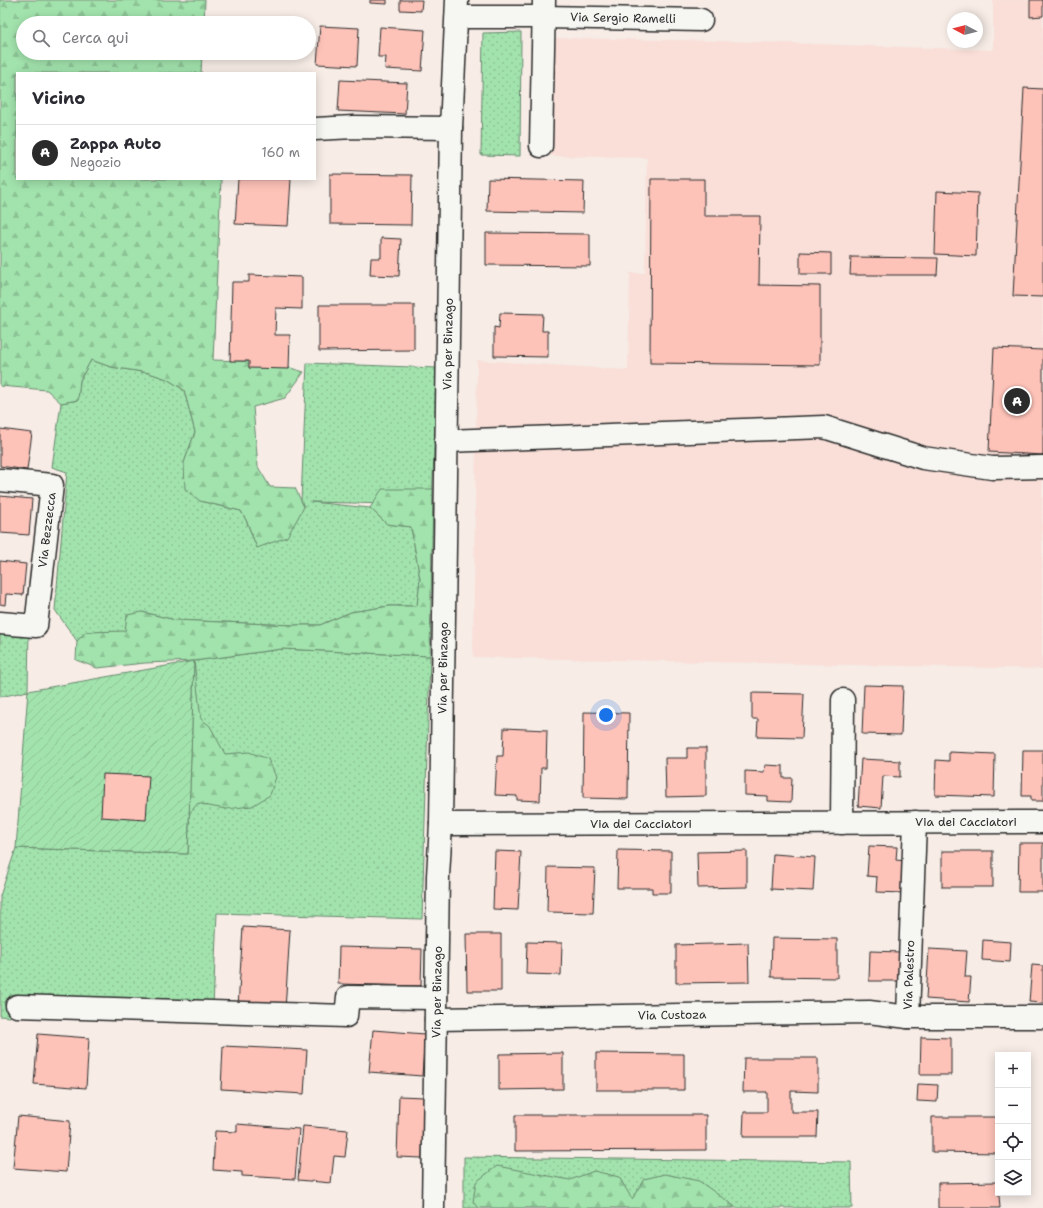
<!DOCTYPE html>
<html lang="it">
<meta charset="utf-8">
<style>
:root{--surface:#fff;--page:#f7f7f7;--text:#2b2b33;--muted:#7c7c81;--line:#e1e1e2;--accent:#2b2b2b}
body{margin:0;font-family:"Shantell Sans",sans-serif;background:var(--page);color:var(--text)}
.controls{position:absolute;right:12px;bottom:12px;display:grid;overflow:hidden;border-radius:0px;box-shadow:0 2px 10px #0003}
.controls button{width:36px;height:36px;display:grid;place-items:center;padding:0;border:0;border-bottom:1px solid var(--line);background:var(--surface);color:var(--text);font:20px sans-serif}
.compass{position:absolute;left:947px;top:12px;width:36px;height:36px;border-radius:50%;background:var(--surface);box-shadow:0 2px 10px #0003;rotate:277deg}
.you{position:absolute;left:606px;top:715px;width:14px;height:14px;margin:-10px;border:3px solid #fff;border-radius:50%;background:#1a73e8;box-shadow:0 0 0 6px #1a73e833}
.badge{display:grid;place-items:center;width:26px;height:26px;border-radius:50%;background:var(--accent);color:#fff;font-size:13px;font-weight:700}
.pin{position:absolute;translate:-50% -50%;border:2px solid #fff;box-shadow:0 1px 4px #0006}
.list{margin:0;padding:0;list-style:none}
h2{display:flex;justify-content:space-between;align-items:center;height:52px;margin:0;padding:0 16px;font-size:17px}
h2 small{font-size:13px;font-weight:400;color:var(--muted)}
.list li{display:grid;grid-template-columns:26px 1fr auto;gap:12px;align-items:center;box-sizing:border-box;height:56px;padding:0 16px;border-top:1px solid var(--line)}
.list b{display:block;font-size:15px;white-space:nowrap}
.list p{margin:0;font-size:13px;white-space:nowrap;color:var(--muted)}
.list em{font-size:13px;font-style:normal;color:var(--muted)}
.icon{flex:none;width:22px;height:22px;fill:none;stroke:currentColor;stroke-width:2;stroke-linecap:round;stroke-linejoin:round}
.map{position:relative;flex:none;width:1043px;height:1208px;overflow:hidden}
.search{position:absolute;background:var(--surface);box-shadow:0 2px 10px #0003;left:16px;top:16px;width:300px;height:44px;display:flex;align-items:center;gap:10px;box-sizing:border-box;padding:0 14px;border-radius:22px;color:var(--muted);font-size:15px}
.panel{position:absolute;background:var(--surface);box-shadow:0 2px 10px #0003;left:16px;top:72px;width:300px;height:108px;border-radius:0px}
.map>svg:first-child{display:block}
.built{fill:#f9dfd8}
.grass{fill:url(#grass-dots);stroke:#66876c}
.forest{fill:url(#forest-firs);stroke:#66876c}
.garden{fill:url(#garden-furrows);stroke:#66876c}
.building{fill:#fdc2b8;stroke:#2b2b2b}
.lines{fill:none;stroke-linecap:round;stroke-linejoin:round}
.minor-casing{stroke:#2b2b2b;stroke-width:25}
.major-casing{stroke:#2b2b2b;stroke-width:25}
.minor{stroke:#f6f6f2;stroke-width:22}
.major{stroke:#f6f6f2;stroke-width:22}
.labels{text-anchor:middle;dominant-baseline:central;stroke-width:3;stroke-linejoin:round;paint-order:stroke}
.street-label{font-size:12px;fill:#2b2b2b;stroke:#f6f6f2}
</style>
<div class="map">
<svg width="1043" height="1208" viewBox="0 0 1043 1208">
<defs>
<pattern id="grass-dots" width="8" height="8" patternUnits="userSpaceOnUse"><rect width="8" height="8" fill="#a2e3ad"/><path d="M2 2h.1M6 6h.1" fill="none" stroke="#8cc395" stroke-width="1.8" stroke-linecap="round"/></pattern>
<pattern id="forest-firs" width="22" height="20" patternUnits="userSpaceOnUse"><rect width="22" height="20" fill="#a2e3ad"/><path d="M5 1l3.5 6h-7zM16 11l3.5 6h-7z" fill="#8cc395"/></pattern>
<pattern id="garden-furrows" width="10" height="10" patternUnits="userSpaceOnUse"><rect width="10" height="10" fill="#a2e3ad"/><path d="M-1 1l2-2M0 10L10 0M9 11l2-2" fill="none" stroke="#8cc395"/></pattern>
</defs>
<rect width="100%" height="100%" fill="#f7ece6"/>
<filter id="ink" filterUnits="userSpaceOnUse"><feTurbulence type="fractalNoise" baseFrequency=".025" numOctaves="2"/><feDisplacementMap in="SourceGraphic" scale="8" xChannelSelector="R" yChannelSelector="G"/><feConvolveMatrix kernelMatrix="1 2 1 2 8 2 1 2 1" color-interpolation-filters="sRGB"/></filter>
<g filter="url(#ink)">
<path class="built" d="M993,0H1043L1042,669L473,657L477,360L628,370L630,273H645L647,158L551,156L554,38L728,41L993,50Z"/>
<g class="grass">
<path d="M521,32L520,156L481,155L483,33Z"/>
<path d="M91,360L111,367L149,373L167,379L184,390L195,432L184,463L200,501L241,511L246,520L257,548L304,507L301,501L307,363L437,368L432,505L311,502L370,508L387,524L411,527L420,579L417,606H390L351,612L320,625H292L175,620L142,612L125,632H86L77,641L55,610L67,472L52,467L61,403L78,400L80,380Z"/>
<path d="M0,625L29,627L28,691L0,697Z"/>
<path d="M282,649L430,656L422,919L217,913L213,1007L15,998L4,1003L10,1017L0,1016V896L16,848L188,854L194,661Z"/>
<path d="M464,1157L851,1162L852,1208H464Z"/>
</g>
<g class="forest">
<path d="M0,0H205L204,23H23V53H202L201,73H17V179H221L213,360L270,362L304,372L285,398L253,407L258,467L270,487L295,488L304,507L287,537L257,548L246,520L241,511L200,501L185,489L184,463L195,432L184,390L167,379L149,373L111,367L91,360L80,380L78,400L61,403L47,390L0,386Z"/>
<path d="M382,489H433L430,656L282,649L194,661L201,719L210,726L225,754L249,752L268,759L276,777L270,795L252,806L226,809L208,806L198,803L189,814L194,661L145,663L97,668L76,660L77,641L86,632L125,631L127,615L142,612L175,620L292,625H320L351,612L390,606H417L420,579L411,527L387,524L370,508Z"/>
<path d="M497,1166L570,1180L594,1171L619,1177L632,1199L644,1179L665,1174L699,1181L734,1206L733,1208H478L473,1202L476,1182Z"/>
</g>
<path class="garden" d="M194,661L188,854L16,848L28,691Z"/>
<g class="building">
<path d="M370,0H387V4L370,3Z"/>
<path d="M400,0H422L421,11L400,10Z"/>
<path d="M1030,0H1043V16L1030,17Z"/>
<path d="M320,26L359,28L357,66L317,64Z"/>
<path d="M380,27L425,30L422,71L385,69L386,57H378Z"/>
<path d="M340,80L407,83L405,114L338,111Z"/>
<path d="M1024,88L1043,89V297L1013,296Z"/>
<path d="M330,174L412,175L411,225L330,224Z"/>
<path d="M238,179H291L288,226L235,224Z"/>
<path d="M488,179L584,181L583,213L487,211Z"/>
<path d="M651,179H704V216H760L759,285L820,286V365L650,363Z"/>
<path d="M937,191L978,193L976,256L935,254Z"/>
<path d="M486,233L590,234V266L486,265Z"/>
<path d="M381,238L401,239L399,276L370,275L371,258H381Z"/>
<path d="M800,252L831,253V274H800Z"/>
<path d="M851,257L938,258L937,275H850Z"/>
<path d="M249,275L302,277V309L276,308L275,335H290L289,369L249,368V361H230L232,282H249Z"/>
<path d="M319,305H414V350L319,351Z"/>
<path d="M500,313L543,314L542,331H548V357L494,356V327L499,328Z"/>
<path d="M994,348L1043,350V455L989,452Z"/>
<path d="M0,429L32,433L27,470L0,466Z"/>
<path d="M0,496L32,499L29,535L0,533Z"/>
<path d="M0,561L26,564L23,595L6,594L5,605L0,604Z"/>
<path d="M864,685L903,686L901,735L862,734Z"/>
<path d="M752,693L804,694L802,738L757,737L758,719H752Z"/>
<path d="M584,712L629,713L628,799L583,798Z"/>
<path d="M504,728L547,730L546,768H541L540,801L517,800V796L495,795L497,756H503Z"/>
<path d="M687,748H706V796L666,797L665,758H687Z"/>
<path d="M1023,750H1043V801H1031V796H1022Z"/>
<path d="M949,752L995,754L994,797L935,795L936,760L949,761Z"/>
<path d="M861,759L900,761V777L883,776L881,808L858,806Z"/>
<path d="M765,765L783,766V778H792L791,802L768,801V796L745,795V771L764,772Z"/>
<path d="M103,774L149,776L146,820L101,817Z"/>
<path d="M1019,843H1043V892H1018Z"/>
<path d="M869,846L897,847L896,860L905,861L904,893L876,892L877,877L867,876Z"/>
<path d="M618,850L671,851V893H652V888H617Z"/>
<path d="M495,851L521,852L518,910L493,909Z"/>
<path d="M747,851V887L698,888L697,852Z"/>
<rect x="942" y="851" width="51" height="36"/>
<path d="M773,854L815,857L813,891L771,889Z"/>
<path d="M548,867L595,868L593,913L547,912Z"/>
<path d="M243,927L290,930L285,1010L238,1007Z"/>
<path d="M466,934H501V991H467Z"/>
<path d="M772,938L837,939V978L771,977Z"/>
<path d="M983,940L1011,942L1010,962L982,960Z"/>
<path d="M527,942L562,943L561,975L526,974Z"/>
<path d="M748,943L749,982L676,983V945Z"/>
<path d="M339,947L422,949L421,986L338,984Z"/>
<path d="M929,949L967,951L965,977H971L969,1002L926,999Z"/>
<path d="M870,951L901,952L900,981H869Z"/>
<path d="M1032,965L1043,966V1003L1029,1002Z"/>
<path d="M373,1030L425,1034L422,1076L369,1072Z"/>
<path d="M38,1034L89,1038L86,1088L34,1084Z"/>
<path d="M921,1037L951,1038V1075H920Z"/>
<path d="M223,1046L307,1050L304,1094L221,1089Z"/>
<path d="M563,1053V1089L499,1090V1054Z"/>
<path d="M596,1053L684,1054V1090H596Z"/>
<path d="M744,1058H818V1092L791,1091V1112H818L817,1137H743L744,1112H767V1092H743Z"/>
<path d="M918,1084L938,1085L937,1102L917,1101Z"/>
<path d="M399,1096L424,1097L422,1158L397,1157Z"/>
<path d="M515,1115H706V1150L515,1151Z"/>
<path d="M18,1116L70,1121L66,1172L13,1168Z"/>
<path d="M932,1117H998V1153L932,1152Z"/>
<path d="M237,1124L299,1129L295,1179L242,1176V1172L213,1170L215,1131L237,1132Z"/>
<path d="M303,1126L348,1130L345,1157L334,1156L331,1183L298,1180Z"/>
<path d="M998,1182L1000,1208H938V1183Z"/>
</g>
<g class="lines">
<g class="minor-casing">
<g id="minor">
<path d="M457,17H544L701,20"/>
<path d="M315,129L354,127L451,128"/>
<path d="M541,146L544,0"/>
<path d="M446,441L824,427L923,458L992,468L1043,467"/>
<path d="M0,480L52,485L36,626L0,623"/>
<path d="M842,823L843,700"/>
<path d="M441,824L1043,822"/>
<path d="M17,1006L346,1016L348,997L436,998"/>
<path d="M908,1017L915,822"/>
<path d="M436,1019L869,1012L908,1017H1043"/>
</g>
</g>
<g class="major-casing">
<path id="major" d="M433,1208L438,876L441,824L451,128L457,0"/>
</g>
<use href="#minor" class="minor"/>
<use href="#major" class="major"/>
</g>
</g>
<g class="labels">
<g class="street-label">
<text transform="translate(623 18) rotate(1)">Via Sergio Ramelli</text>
<text transform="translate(448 344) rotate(-89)">Via per Binzago</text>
<text transform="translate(47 530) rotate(-83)">Via Bezzecca</text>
<text transform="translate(443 668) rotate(-89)">Via per Binzago</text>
<text x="966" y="822">Via dei Cacciatori</text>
<text x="641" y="824">Via dei Cacciatori</text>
<text transform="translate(909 975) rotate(-88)">Via Palestro</text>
<text transform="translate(437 992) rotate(-89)">Via per Binzago</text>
<text transform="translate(672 1015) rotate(-1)">Via Custoza</text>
</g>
</g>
</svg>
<div class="controls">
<button>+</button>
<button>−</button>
<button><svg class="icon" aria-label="locate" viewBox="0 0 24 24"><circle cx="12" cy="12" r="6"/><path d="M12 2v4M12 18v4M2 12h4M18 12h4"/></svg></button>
<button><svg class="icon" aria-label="layers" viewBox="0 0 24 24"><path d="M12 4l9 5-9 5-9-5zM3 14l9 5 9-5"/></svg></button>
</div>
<svg class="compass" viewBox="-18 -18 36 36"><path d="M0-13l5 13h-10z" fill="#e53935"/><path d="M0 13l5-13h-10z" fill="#7c7c81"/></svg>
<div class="you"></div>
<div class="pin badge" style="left:1017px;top:401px">A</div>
<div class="search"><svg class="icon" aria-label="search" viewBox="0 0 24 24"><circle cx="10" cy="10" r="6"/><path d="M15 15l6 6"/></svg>Cerca qui</div>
<section class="panel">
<h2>Vicino<small></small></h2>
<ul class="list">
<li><span class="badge">A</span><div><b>Zappa Auto</b><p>Negozio</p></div><em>160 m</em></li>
</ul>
</section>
</div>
